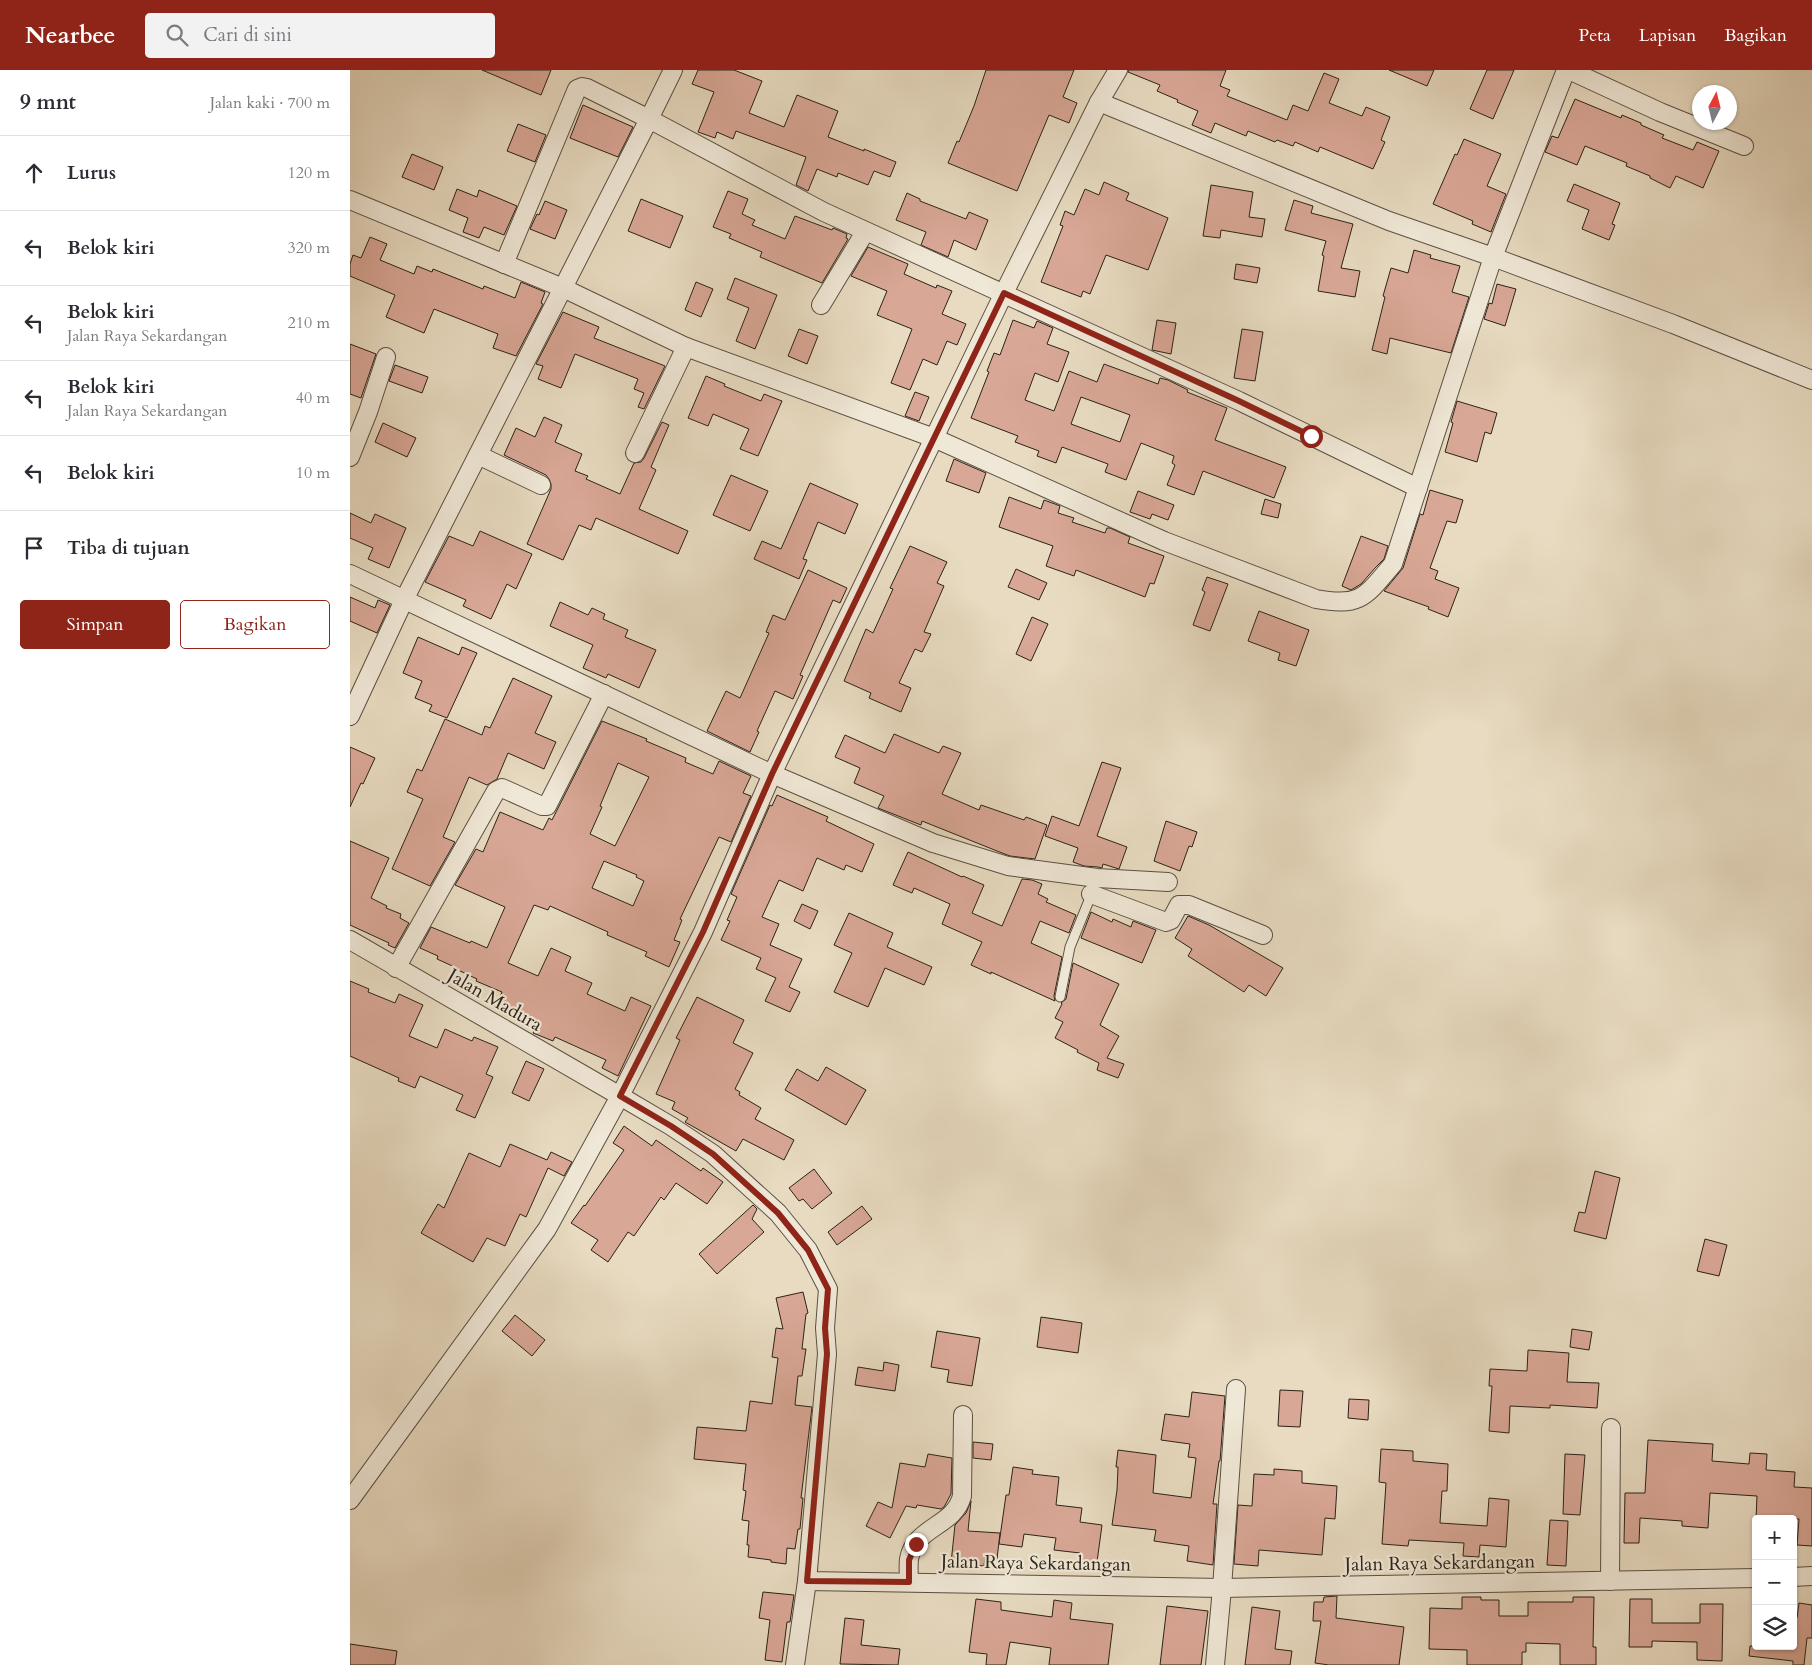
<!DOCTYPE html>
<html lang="id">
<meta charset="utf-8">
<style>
:root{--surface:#fff;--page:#f2f2f3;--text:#2b2b33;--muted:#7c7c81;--line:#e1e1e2;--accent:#8f2418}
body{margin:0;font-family:Cardo,serif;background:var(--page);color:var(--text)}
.controls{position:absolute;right:15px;bottom:15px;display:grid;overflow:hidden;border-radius:5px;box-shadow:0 1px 4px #0004}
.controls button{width:45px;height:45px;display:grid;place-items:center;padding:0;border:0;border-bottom:1px solid var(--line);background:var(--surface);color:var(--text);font:25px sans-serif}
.compass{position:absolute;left:1342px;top:15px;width:45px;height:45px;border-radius:50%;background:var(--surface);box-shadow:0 1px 4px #0004;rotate:7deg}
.stop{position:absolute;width:15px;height:15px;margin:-11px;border:4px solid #8f2418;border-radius:50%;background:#fff}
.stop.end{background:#8f2418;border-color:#fff;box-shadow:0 1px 5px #0008}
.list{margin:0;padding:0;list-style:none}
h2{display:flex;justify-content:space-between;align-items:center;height:65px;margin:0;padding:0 20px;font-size:21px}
h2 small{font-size:16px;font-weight:400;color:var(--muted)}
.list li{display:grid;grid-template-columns:32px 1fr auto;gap:15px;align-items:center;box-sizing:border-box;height:75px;padding:0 20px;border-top:1px solid var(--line)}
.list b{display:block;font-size:19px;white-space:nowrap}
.list p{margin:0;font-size:16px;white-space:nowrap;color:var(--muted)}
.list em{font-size:16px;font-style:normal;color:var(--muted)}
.actions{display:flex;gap:10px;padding:15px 20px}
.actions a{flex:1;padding:11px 0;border:1px solid var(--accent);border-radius:5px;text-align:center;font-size:18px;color:var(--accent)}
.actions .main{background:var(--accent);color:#fff}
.icon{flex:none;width:28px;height:28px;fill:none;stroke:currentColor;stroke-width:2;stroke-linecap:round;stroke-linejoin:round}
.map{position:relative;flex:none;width:1462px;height:1595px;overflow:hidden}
header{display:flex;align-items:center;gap:30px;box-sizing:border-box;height:70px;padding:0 25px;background:var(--accent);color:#fff}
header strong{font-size:24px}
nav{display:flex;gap:28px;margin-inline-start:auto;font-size:18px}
.search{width:350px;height:45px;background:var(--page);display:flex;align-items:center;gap:12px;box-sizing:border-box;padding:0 18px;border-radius:5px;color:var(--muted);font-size:19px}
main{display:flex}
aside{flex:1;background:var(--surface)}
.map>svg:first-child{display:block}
.building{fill:#d9a796;stroke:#2b2217;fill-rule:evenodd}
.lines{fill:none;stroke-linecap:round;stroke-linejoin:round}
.service-casing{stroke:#5a5042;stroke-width:11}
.minor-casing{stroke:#5a5042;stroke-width:20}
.service{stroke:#f0e8d7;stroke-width:9}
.minor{stroke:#f0e8d7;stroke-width:18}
.route{stroke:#8f2418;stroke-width:6}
.labels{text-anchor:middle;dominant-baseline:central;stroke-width:4.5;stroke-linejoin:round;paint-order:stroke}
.street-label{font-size:19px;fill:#2b2217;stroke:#f0e8d7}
</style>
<header>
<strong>Nearbee</strong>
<div class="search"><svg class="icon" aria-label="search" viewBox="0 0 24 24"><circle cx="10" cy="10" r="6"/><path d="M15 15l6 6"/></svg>Cari di sini</div>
<nav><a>Peta</a><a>Lapisan</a><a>Bagikan</a></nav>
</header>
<main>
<aside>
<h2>9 mnt<small>Jalan kaki · 700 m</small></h2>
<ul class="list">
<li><svg class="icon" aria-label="ahead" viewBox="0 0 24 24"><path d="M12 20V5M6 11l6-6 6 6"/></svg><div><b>Lurus</b></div><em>120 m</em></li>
<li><svg class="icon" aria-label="left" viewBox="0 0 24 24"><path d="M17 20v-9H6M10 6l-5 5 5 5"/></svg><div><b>Belok kiri</b></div><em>320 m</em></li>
<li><svg class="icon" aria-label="left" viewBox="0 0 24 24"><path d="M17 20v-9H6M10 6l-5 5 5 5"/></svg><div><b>Belok kiri</b><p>Jalan Raya Sekardangan</p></div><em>210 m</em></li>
<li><svg class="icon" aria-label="left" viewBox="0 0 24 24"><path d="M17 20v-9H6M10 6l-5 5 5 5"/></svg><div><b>Belok kiri</b><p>Jalan Raya Sekardangan</p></div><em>40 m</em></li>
<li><svg class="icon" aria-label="left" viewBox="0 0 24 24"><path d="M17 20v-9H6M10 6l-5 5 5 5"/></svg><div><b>Belok kiri</b></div><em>10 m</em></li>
<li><svg class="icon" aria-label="arrive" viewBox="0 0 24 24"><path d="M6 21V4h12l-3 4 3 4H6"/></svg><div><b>Tiba di tujuan</b></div></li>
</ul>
<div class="actions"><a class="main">Simpan</a><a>Bagikan</a></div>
</aside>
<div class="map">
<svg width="1462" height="1595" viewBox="0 0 1462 1595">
<rect width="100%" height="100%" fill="#e8dbc1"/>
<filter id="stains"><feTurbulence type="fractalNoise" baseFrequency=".004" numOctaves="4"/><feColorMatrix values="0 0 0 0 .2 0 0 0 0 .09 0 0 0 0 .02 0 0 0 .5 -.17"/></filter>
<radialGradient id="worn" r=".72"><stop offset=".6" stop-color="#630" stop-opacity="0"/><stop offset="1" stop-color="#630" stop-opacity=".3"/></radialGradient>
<g class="building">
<path d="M132,0H201L191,25Z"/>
<path d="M348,0H384L412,11L399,43L434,57L447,25L488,41L478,67L514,81V79L546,92L540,107L524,101L518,115L488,103L487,107L467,99L458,121L446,115L456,87L386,61L383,69L367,62L365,68L348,62L364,22L342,14Z"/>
<path d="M636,0H724L713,27L727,33L719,53L699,45L667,121L598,93L607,71L609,72L624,36Z"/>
<path d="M779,0H876L870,16L880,20L877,26L937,50L943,35L958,41L974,3L989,9L979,33L1012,46L1016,37L1040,47L1031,70L1035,72L1023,99L970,77L968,82L945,72L943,76L927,70L925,72L898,61L896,66L865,53L861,63L842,55L848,41L827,32L828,30L807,21L810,15L778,2Z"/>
<path d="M1039,0H1084L1077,16Z"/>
<path d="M1137,0H1164L1143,49L1120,39Z"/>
<path d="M1225,29L1271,48L1272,45L1291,53V55L1314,65L1312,68L1343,80L1347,72L1369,81L1353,118L1326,106L1320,118L1300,108V106L1276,96L1277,93L1235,76L1227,95L1195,82L1202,66L1208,68Z"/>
<path d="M233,35L283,57L268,87L220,68Z"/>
<path d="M168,54L196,65L185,92L157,81Z"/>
<path d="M1114,69L1151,84L1137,116L1156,124L1141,162L1122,154L1123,151L1083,134L1105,84L1107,85Z"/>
<path d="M62,84L93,97L84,120L52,107Z"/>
<path d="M754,112L779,123L776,130L818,148L798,200L756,185L740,224L733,221L731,227L691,212L713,156L710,155L715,141L724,145L735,119L749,125Z"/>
<path d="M1224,114L1270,133L1262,154L1265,155L1259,170L1232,159L1239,140L1217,131Z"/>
<path d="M861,115L903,122L899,147L915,149L912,167L871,160L870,168L853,166Z"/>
<path d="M107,119L127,127L129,120L167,136L154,165L134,157L129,168L113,162L118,148L99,140Z"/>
<path d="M378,121L398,129L392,144L405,150L402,155L435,169L445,146L482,160L483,158L497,164L496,168L498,169L472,213L410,187L412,182L379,168L381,164L363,157Z"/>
<path d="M557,123L570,129V131L616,149L619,142L638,150L626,180L604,170L598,187L571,175L576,162L546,150Z"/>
<path d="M291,129L333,146L320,178L278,161Z"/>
<path d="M944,130L963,136L961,143L1003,154L991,198L1010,201L1005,227L968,221L974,186L972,185L976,171L935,160Z"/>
<path d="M195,131L217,140L205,169L180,159L187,144L189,145Z"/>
<path d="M20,167L37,174L30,190L64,204L67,196L82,202L83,199L133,219L134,216L165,228L171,212L195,222L191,233L193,234L166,286L143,278L148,264L84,239L74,263L36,247L45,225L0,206V194L3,185L11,188Z"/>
<path d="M518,177L558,194L554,204L586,218L587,215L602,221L592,244L616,254L607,275L597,271L587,295L573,289L560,320L541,313L562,259L527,245L537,221L501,206Z"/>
<path d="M1064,180L1081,185L1080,188L1110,196L1102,222L1119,227L1101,283L1040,268L1037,284L1022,280L1035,227L1033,226L1041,198L1058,203Z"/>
<path d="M886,194L910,198L907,213L884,209Z"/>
<path d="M385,208L427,225L405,279L386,271L399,238L377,229Z"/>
<path d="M346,212L363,219L351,247L335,240Z"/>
<path d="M1147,214L1166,219L1155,256L1134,249L1139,233L1142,234Z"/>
<path d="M213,242L249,257L244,268L315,296L294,339L288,337L294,323L284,319L288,309L225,284L211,318L188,309L193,296L186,294Z"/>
<path d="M663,250L684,258L687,251L703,258L697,274L719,282L708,312L685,303L675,330L704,341L719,301L747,312L754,294L808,314L810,308L818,310L838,320L837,322L877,338L865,370L936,397L924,428L853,401L844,425L817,415L825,395L822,393L824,386L791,373L776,410L755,402L758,394L712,377L706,393L687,386L689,381L665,372L668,366L621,348L639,302L637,301L644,283L650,285ZM731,327L780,345L770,372L721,354Z"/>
<path d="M807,250L826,253L821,284L802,280Z"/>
<path d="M449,259L468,266L457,294L438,286Z"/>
<path d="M892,259L913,262L905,311L884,308Z"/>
<path d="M0,274L26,284L11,328L0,324Z"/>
<path d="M45,295L78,307L72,323L39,311Z"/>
<path d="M356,306L375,314L374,316L411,331L414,324L432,331L408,386L390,379L399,359L363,344L358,356L338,348Z"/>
<path d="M565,322L579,327L569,351L555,346Z"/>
<path d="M1107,331L1147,343L1141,364L1135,362L1127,392L1095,382L1103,353L1101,352Z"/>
<path d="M194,347L212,355L205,372L232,384L225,401L238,406L236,409L270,424L284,393L291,392L294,388L312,352L319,355L301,397L306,400L289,439L338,461L328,484L246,448L241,460L229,455L213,490L177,474L201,419V414L199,409L196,405L154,385L166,358L185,367Z"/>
<path d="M33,353L66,368L57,387L25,372Z"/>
<path d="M604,389L636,403L629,423L596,411Z"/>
<path d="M381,405L418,421L400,461L363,445Z"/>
<path d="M460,413L508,434L495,464L468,452L453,489L457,490L449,509L404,489L412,471L431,479Z"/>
<path d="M1080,420L1113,430L1106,453L1097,451L1080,498L1088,501L1085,509L1109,518L1098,547L1078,539L1079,537L1034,521L1053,498L1070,444L1073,445Z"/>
<path d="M788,421L824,435L818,450L802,444L800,449L780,442Z"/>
<path d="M659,427L691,439L694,430L705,434L710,436L708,443L724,448L722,452L755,463L757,458H760L780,467L778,473L814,486L804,514L800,513L795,527L726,500L724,506L696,496L703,476L649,457Z"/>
<path d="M915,429L931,434L928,448L911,444Z"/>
<path d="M0,443L21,453L25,444L56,458L39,498L18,489L23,478L0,468Z"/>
<path d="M130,461L182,484L166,519L157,514L141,549L113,536L116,530L75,512L99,466L123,476Z"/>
<path d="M1011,466L1038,476L1034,489L1025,498L1011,514L1001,520L992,516Z"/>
<path d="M560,476L597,492L587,513L594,516L574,562L581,564L572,582L565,579L549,613L561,618L551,642L519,628L521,623L494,611L516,559L523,563L543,519L540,518Z"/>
<path d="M666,499L697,513L689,530L658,517Z"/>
<path d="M458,500L497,518L490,533L483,530L450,605L453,606L443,629L425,621L407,661L409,662L400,682L357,661L376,621L390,628L419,563L416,562L423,545L435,550Z"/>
<path d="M857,507L878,514L860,561L843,555L855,522L852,520Z"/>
<path d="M0,527L25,538L28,530L40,535L27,563L0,551Z"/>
<path d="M210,532L238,545L242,538L255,544L253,549L278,560L275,567L306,580L289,618L258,604L256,608L233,598L243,575L200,556Z"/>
<path d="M909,541L959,560L946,596L928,590L930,583L898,571Z"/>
<path d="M682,547L698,554L681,591L666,584Z"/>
<path d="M68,567L109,585L112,577L127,583L97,648L79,641L82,635L65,628L72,611L53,603Z"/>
<path d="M163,608L202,626L185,663L206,672L194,699L158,683L147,709L137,715L119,707L93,767L105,772L80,816L42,799L73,729L57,722L67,699L72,701L95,649L132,665L135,656L140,658Z"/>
<path d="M252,651L297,669L296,671L336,688L335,692L363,704L369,691L401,706L393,723L401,726L381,772L369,767L330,849L332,850L324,870L330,872L319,897L295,886L297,882L257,865L258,862L200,836L198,840L184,835L158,893L188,906L201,878L221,887L215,901L242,913L237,924L275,941L281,927L301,936L268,1006L252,998L256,990L205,967L203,971L183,963L188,952L146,935L152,922L126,911L127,909L108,900L109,899L87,889L88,886L70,878L81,857L120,873L121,871L137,878L155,837L105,815L126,779L133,782L150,742L193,760L199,748L202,750ZM268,693L299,707L265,776L240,764L252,737L250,736ZM254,791L287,805L286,807L294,811L283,836L242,818Z"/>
<path d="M544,664L589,683L593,676L611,683L592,724L629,740L631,735L674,750L676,747L697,755L685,789L660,786L647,781L572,751L571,755L528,738L534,726L504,713L510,698L485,687L495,665L535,683Z"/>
<path d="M0,677L25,688L13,714L11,713L0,737Z"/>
<path d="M752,692L771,698L747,766L777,777L769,799L753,794L752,798L748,797L734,796L723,792L728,778L695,766L702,746L729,756Z"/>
<path d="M427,725L478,747L476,751L524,774L512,802L496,795L494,800L467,788L453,821L429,810L412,847L429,854L420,875L452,889L439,917L450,922L440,942L415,931L426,908L406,899L411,888L371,870L380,851L377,850L387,827L381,824L420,735L422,736Z"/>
<path d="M816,751L847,762L842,777L839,776L830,801L804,791Z"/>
<path d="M0,771L39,788L21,828L37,836L36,838L51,844L50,848L59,853L45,878L38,875L39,873L0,855Z"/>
<path d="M558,782L612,807L613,806L634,815L622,843L652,856L672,809L682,810L692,814L688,824L698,829L696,832L726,845L719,863L690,851L681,873L712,887L704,926L705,931L641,902V904L621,895L632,872L592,854L600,834L564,818L562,823L543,815Z"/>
<path d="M452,834L468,841L460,859L444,851Z"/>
<path d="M741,842L762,852L763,849L781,857L783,851L806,860L792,893L731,868Z"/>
<path d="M499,843L543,863L537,877L582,897L574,915L535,898L518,937L484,922L502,883L484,875Z"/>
<path d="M838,846L859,855L933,898L916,926L899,915L894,922L838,886L842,879L825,868Z"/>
<path d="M723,893L769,914L750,955L769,966L757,988L774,994L768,1008L747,1000L749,993L727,982L728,980L705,968L713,952L705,948L712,934L711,933L716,929Z"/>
<path d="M0,911L19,919L18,922L45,933L49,924L73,935L59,966L87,978L95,959L122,971L124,967L148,977L136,1004L143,1007L125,1048L106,1040L113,1025L70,1006L65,1018L48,1011L49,1008L0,986Z"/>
<path d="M347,927L394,950L383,973L403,983L385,1019L390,1022L389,1025L411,1038L405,1049L444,1070L434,1090L393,1069L386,1081L335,1052L338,1048L322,1039L325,1032L306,1024L330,970L326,968Z"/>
<path d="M176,991L194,999L179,1031L162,1023Z"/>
<path d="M476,997L516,1020L496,1055L435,1020L447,999L468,1011Z"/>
<path d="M274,1056L302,1076L306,1070L351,1101L353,1098L373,1112L357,1134L326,1113L314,1130L311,1127L284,1166L278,1162L258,1192L241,1180L248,1170L221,1153L234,1135L235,1136L274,1080L263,1073Z"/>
<path d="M160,1074L197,1090L201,1082L222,1092L214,1106L198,1098L176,1147L170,1144L155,1176L137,1168L123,1192L71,1163L88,1134L94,1138L119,1083L150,1097Z"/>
<path d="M464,1099L482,1123L462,1139L453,1129L449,1131L439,1118Z"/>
<path d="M1245,1101L1270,1108L1256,1169L1224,1161L1229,1142L1235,1143Z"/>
<path d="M403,1135L407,1139L402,1149L414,1162L367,1204L349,1184Z"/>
<path d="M512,1136L522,1149L487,1175L478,1162Z"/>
<path d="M1355,1169L1377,1175L1369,1206L1347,1201Z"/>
<path d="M453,1222L458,1243L456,1244L452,1279H456L452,1306H448L445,1335L462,1337L451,1428H453L450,1459H448L445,1479L437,1478L436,1494L421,1492V1490L398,1487L399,1475H397L399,1451L392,1450L396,1421L393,1420L396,1394L344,1389L347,1357L396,1361L400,1331L422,1334L428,1288L422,1287L426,1258L433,1259L426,1228Z"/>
<path d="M165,1245L195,1270L182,1286L152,1261Z"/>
<path d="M691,1247L732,1253L728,1283L687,1277Z"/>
<path d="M1222,1259L1242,1262L1239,1280L1220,1277Z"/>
<path d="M587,1261L630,1268L622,1316L597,1312L599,1300L581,1297Z"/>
<path d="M1178,1280L1219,1283L1217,1312L1249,1313L1247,1338L1200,1335V1338L1160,1336L1159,1363L1139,1361L1142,1316H1139L1140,1299L1177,1301Z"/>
<path d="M534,1292L549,1295L545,1321L505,1315L508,1297L533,1301Z"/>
<path d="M930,1320L953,1321L950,1357L928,1356Z"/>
<path d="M842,1322L875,1326L870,1391H869L863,1434H867L863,1495L837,1491L839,1476L804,1471L806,1460L762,1455L767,1420L768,1397H766L768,1380L806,1385L803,1423L841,1428L846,1388L838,1387L840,1374L811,1370L815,1344L839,1347Z"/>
<path d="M999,1329L1019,1330L1018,1350L998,1348Z"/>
<path d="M1298,1370L1363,1374L1362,1391L1399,1394L1400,1383L1417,1384L1416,1400L1445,1402L1444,1417L1462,1418V1476L1447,1475L1449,1449H1406L1407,1426L1360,1423L1358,1458L1332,1456V1451L1290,1448L1289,1473H1274L1275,1423H1295Z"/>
<path d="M623,1372L643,1374L641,1390L623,1388Z"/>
<path d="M1031,1379L1063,1381V1391L1098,1394L1097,1421H1092L1090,1453L1137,1456L1139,1428L1159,1430L1156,1477L1130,1475L1129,1487L1113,1486L1114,1473L1059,1470L1058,1476L1032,1474L1036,1413L1029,1412Z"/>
<path d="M578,1384L602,1388L601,1424L594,1437L591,1439L567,1435L566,1438L556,1436L540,1468L516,1456L528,1432L542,1438L550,1393L575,1397Z"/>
<path d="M1215,1384L1235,1385L1230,1445L1213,1444Z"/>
<path d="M663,1397L683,1400L682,1404L709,1407L706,1435L732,1438L730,1452L752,1455L747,1492L729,1490L730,1483L704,1480L706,1468L674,1464L672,1477L649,1474L656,1425H659Z"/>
<path d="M924,1399L952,1401V1413L987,1416L985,1449L975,1448L972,1485L909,1480L908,1496L884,1494L888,1435L902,1436L904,1404L924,1405Z"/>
<path d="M621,1431L618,1461L650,1463L647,1489L635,1487L634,1496L601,1493L605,1455L616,1443Z"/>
<path d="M1200,1450L1218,1451L1216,1496L1197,1495Z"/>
<path d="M413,1522L444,1525L440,1552H437L432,1592L415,1590L420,1550L409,1548Z"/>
<path d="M987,1526L986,1548L1054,1557L1049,1595H979L965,1593L971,1551H963L964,1532H973L974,1527Z"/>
<path d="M1112,1527H1131V1530H1149V1546H1178V1532H1223V1527H1244L1243,1577H1246V1595H1210V1574L1176,1573V1582H1172V1595H1117V1580L1079,1579L1080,1538L1112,1539Z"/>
<path d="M626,1529L651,1532V1540L702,1547L704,1530L722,1533L720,1549L763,1554L758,1595H699L701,1578L660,1572L656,1595H636L637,1584L619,1582Z"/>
<path d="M1280,1529H1302V1553H1350V1534H1373L1372,1591L1347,1590V1572L1302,1571V1577H1279Z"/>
<path d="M1449,1533L1462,1535V1568H1457L1454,1595H1443V1591L1399,1586L1400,1576H1443V1548H1447Z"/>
<path d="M817,1536L858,1541L851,1595H810Z"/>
<path d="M902,1537L930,1541L925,1579L942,1581L940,1595H895Z"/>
<path d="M495,1548L514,1550L511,1575L550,1579L548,1595L490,1594Z"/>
<path d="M0,1574L47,1581L45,1595H0Z"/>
</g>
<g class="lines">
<g class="service-casing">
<path id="service" d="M710,927L720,877L742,823"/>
</g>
<g class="minor-casing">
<g id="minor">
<path d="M1219,0L1310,42L1394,76"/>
<path d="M749,32L1039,151L1143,187L1323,254L1462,310"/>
<path d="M0,130L213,218L336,277L584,368L814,471L966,529C1011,537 1015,527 1043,494L1143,187L1216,0"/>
<path d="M154,194L227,19L232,17L237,18L299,49L323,0"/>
<path d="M471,235L515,162"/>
<path d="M285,383L336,277"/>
<path d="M128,385L191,415"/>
<path d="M0,387L18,342L36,287"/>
<path d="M0,504L422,704L583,773L658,796L747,808L818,812"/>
<path d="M0,646L54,530L299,49L474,142L889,331L1068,418"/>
<path d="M741,824L816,852L821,850L829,835H839L913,865"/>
<path d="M0,870L270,1026L321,1056L363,1084L428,1143L458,1180L478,1219L475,1258L477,1284L457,1511L872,1518L1406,1508"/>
<path d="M46,898L146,721L152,718L192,736H197L254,624"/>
<path d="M0,1430L197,1159L270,1026L353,862L422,704L654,223L749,32L768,0"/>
<path d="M1443,1507L1462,1506"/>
<path d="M1260,1511L1261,1358"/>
<path d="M559,1512C559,1505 558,1497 559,1489C565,1456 604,1457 612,1426L613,1345"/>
<path d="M445,1595L457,1511"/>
<path d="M865,1595L872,1518L886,1319"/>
</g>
</g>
<use href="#service" class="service"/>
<use href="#minor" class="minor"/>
</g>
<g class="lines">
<path class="route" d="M566,1474L559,1490V1512L457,1511L477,1284L475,1258L478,1219L458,1180L428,1143L363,1084L321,1056L270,1026L353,862L422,704L654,223L889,331L961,366"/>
</g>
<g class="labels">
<g class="street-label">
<text transform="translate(145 930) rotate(30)">Jalan Madura</text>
<text transform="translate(686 1493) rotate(1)">Jalan Raya Sekardangan</text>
<text transform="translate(1090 1493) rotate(-1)">Jalan Raya Sekardangan</text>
</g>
</g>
<rect width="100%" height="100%" filter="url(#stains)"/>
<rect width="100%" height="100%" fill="url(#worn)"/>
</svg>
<div class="controls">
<button>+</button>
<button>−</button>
<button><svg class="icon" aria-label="layers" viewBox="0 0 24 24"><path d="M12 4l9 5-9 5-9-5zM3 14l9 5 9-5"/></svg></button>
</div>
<svg class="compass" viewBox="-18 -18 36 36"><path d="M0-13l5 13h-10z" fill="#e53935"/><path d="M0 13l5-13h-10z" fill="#7c7c81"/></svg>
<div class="stop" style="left:961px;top:366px"></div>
<div class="stop end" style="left:566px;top:1474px"></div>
</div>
</main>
